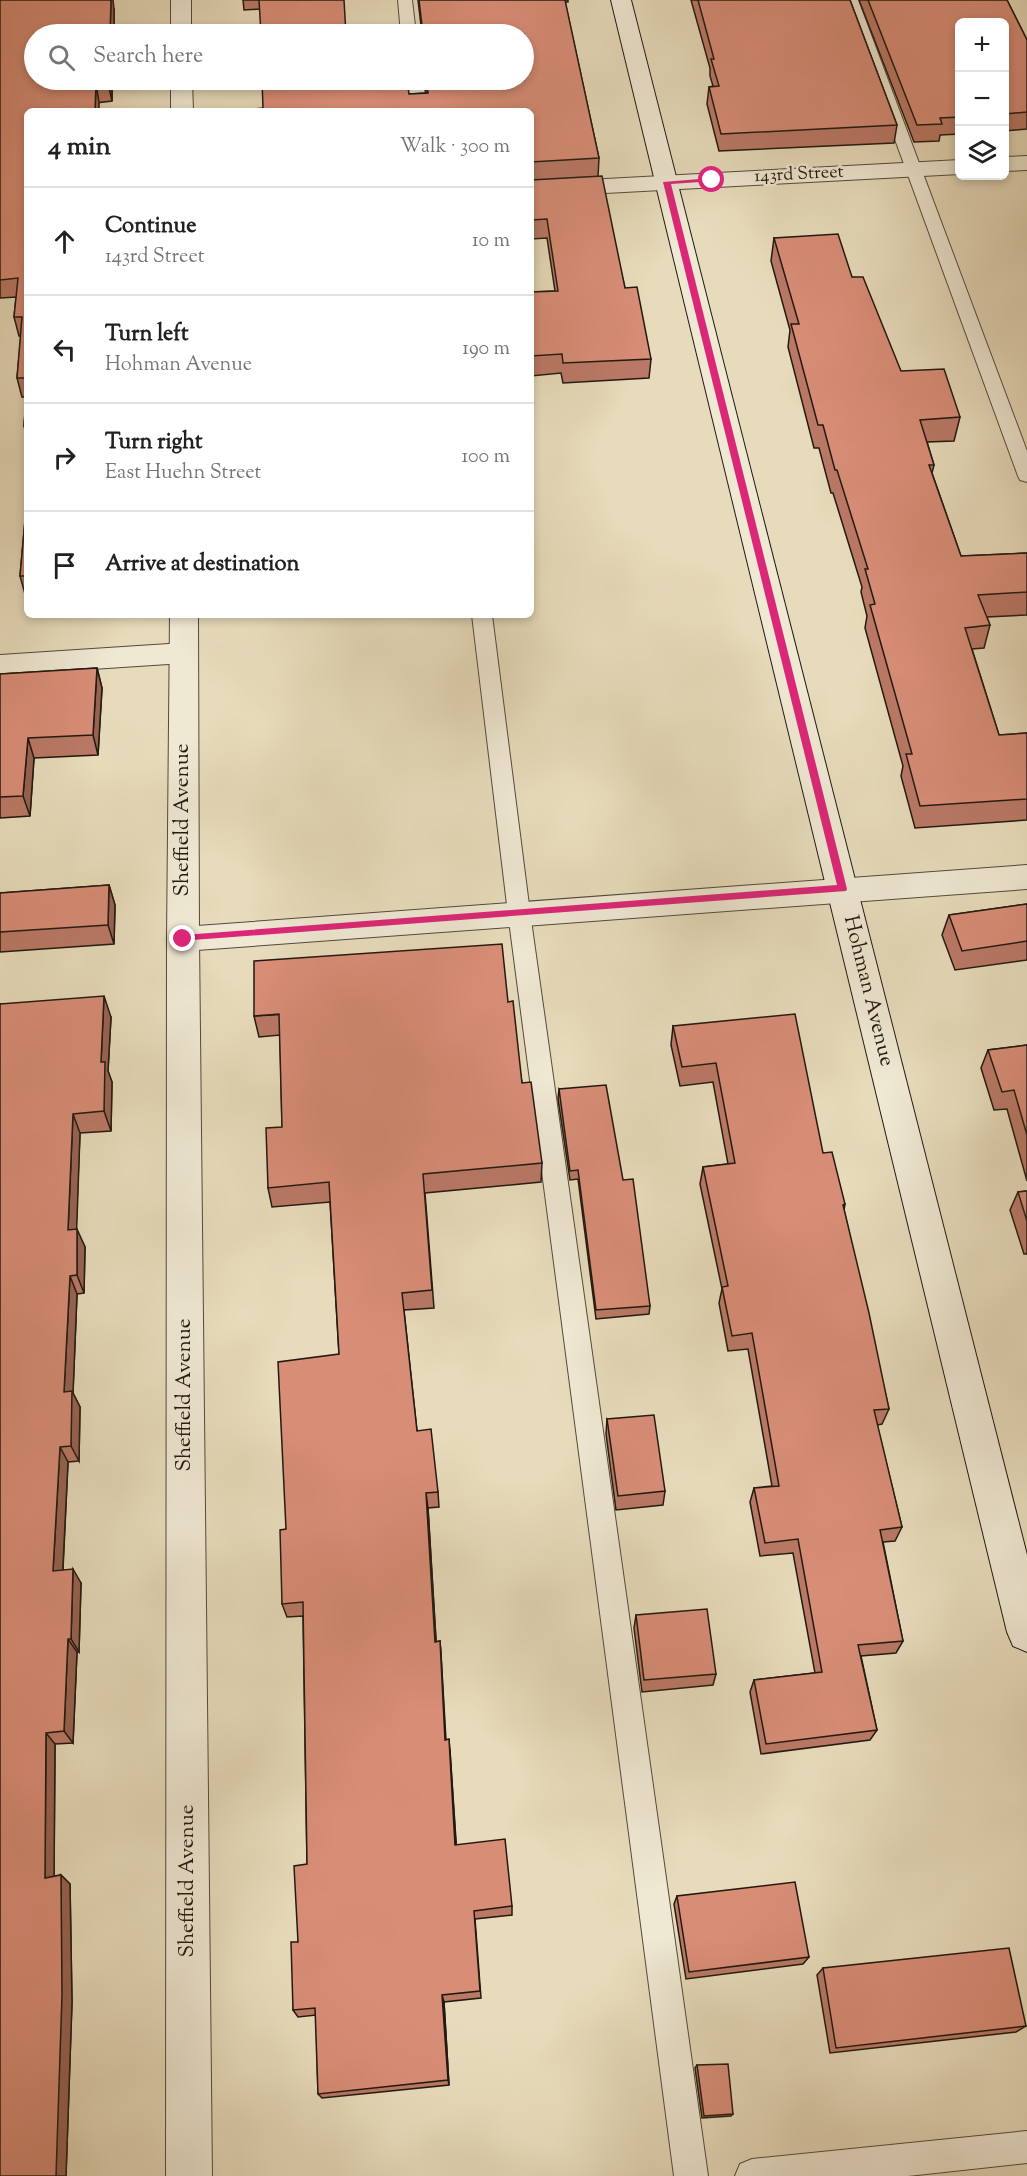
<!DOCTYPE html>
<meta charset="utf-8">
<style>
:root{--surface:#fff;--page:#f6f6f6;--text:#202124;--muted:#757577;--line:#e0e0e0}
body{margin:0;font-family:"Sorts Mill Goudy",serif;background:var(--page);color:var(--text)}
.controls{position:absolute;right:18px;top:18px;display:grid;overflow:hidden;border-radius:9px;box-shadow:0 3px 9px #0003}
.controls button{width:54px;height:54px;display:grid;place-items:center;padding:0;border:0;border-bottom:2px solid var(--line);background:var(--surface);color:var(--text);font:30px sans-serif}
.stop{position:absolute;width:18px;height:18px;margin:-14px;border:4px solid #db2777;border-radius:50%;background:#fff}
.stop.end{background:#db2777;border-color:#fff;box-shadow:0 2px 6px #0008}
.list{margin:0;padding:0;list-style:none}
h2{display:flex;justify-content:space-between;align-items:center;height:78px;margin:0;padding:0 24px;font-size:26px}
h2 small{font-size:20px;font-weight:400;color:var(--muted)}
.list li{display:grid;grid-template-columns:39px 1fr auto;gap:18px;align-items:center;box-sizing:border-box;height:108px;padding:0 24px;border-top:2px solid var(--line)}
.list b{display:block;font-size:22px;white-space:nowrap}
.list p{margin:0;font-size:20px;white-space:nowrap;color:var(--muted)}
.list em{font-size:20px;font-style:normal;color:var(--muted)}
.icon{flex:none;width:33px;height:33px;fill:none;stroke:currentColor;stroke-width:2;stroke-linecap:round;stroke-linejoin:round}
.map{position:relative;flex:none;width:1027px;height:2176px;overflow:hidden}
.search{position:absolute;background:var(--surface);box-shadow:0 3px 9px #0003;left:24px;top:24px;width:510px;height:66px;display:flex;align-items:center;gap:15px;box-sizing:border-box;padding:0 21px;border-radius:33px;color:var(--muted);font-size:22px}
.panel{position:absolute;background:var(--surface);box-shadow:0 3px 9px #0003;left:24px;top:108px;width:510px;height:510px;border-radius:9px}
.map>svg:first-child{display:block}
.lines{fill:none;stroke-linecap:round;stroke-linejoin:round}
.service-casing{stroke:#534a3b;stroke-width:2}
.minor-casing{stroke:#534a3b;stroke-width:2}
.tertiary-casing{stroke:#534a3b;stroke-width:2}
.secondary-casing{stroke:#221910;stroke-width:2}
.service{fill:#efe8d3;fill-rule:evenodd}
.minor{fill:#efe8d3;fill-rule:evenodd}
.tertiary{fill:#efe8d3;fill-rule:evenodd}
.secondary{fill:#efe8d3;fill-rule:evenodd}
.wall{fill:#ba7966;stroke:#221910;stroke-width:1.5}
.shaded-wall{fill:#976353;stroke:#221910;stroke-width:1.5}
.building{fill:#d88d77;stroke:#221910;stroke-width:1.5}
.route{fill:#db2777}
.labels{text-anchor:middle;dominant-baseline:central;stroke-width:5;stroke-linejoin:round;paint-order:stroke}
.far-street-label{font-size:18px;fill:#221910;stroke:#efe8d3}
.street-label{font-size:21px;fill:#221910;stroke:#efe8d3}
</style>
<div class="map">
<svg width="1027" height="2176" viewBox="0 0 1027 2176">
<rect width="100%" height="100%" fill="#e7dbbb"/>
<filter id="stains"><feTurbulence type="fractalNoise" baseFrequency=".00333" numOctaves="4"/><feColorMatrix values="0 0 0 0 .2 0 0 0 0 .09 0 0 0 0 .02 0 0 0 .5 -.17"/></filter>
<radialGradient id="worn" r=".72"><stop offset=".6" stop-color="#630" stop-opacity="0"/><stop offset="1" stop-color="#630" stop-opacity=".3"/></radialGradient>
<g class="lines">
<g class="service-casing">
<g id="service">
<path d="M398,0H412L416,34H401Z"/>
<path d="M844,0H858L1027,451V482L1020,480L1018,476Z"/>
<path d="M407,80H423L427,111H411Z"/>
<path d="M472,615H492L530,913L708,2176H674L508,913Z"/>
<path d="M1027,2131V2163L908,2176H735L740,2164L752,2159Z"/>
</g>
</g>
<g class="minor-casing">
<g id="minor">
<path d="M1027,156V170L1004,171V157Z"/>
<path d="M960,160V174L531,197V183Z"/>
<path d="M184,643L194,646L198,653L194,660L184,663L0,675V655Z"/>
<path d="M1027,865V889L183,951L172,948L167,939L172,930L183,927Z"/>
</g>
</g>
<g class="tertiary-casing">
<g id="tertiary">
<rect x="171" y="0" width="20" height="34"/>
<path d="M171,80H192L193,111H171Z"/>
<path d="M170,615H198L199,939L212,2176H166L167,939Z"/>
</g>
</g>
<g class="secondary-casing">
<path id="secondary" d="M611,0H631L1027,1555V1652L1013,1646L1007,1632Z"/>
</g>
<use href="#service" class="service"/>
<use href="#minor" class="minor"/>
<use href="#tertiary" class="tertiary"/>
<use href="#secondary" class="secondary"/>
</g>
<g class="wall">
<path d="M0,0L114,9V34H34L112,80V101L27,111V438L24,426L26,397H22L17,378L21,336H19L14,317L16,297L0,298Z"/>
<path d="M243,0H344L260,9L244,10Z"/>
<path d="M418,0H568V2H565L599,158L598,177L625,288L651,359L649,378L563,383L561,373L531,376V292L555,291L547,238L531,239V111L263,108L409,94L426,93L425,80H524V34H422Z"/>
<path d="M691,0H850L897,125L894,143L719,151L707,104L709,87L713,86L710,76V68Z"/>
<path d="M859,0H1007L1027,40V129L1005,131V22H960V134L940,135L939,141L914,142Z"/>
<path d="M774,238L852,277L901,371L960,417L954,441L927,442L934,465L932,473L961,556L1027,553V615L987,617L990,625L984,648L972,649L999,735L1027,733V820L915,828L901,776L903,766L865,628L867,616L861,592L862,587L833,493H831L819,448H814L788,347L790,330L771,261Z"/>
<path d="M27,498V594H25L20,576Z"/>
<path d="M97,668L102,688L98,755L34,758L30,816L0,818V674Z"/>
<path d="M109,885L115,905L114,944L0,952V893Z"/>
<path d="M1027,904V960L955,970L942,935L949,915Z"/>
<path d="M508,1002L522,1083L542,1163L541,1182L425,1193L434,1308L404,1310L417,1431L438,1492L439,1507L428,1508L436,1642L440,1641L441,1654L446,1740L450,1751L456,1845L512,1906V1915L475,1919L481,1998L444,2002L449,2085L322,2098L318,2094L316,2015L298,2017L293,2010L298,1942L307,1864L303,1616L287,1617L282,1604L286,1529L339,1354L330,1202L272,1207L268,1188L282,1127L280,1035L259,1037L254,1016Z"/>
<path d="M0,1004L111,1017L108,1071L112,1082L111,1131L80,1133L76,1229L85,1247L84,1293L77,1294L73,1393L80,1407L79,1461L68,1462L63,1570L81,1583L79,1652H77L73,1743L55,1744L54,1876L61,1875L70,1884L72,2002L66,2176Z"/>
<path d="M673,1026L823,1153L845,1204L844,1210L889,1409L882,1424L877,1425L902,1527L895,1541L883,1542L903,1641L896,1653L861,1656L877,1730L870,1740L761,1754L750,1692L754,1680L815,1673L793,1553L760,1556L750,1502L754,1488L772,1486L748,1349L728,1351L719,1303L722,1289L700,1184L703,1167L728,1164L713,1082L680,1086L671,1045Z"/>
<path d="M1027,1045V1181L1007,1109L994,1110L981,1068L988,1050Z"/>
<path d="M559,1089L623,1180L650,1306L649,1314L596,1319L578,1179L570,1180L558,1099Z"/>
<path d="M1027,1191V1254H1024L1010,1210L1018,1192Z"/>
<path d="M607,1419L665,1491L663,1505L616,1510L606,1434Z"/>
<path d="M636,1615L716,1674L713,1685L642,1692L634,1628Z"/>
<path d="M677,1896L809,1957L803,1964L686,1979L674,1904Z"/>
<path d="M823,1968L1026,2026L1016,2032L830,2053L817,1975Z"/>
<path d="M697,2065L733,2114L731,2116L702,2118L695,2068Z"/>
</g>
<g class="shaded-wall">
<path d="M111,0H113L114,9V34H110Z"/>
<path d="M108,80H112V101L108,83Z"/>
<path d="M96,84L99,102V111H95Z"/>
<path d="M97,668L102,688L98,755L93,735Z"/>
<path d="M28,738L34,758L30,816L23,796Z"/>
<path d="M109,885L115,905L114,944L108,925Z"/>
<path d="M104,996L111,1017L108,1071L112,1082L111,1131L104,1111L101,1062Z"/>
<path d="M73,1114L80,1133L76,1248L68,1230Z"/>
<path d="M77,1229L85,1247L84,1293L77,1275Z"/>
<path d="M70,1276L77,1294L73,1393L80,1407L79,1461L71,1446L64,1392Z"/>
<path d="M60,1447L68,1462L62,1585L53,1571Z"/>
<path d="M426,1493L428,1508L437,1655L435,1642Z"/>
<path d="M73,1569L81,1583L79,1652L71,1639Z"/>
<path d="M68,1639L77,1652L73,1743L64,1731Z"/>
<path d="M440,1641L441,1654L446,1751L445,1740Z"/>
<path d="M46,1733L55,1744L54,1886L45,1878Z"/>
<path d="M449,1739L450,1751L457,1855L455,1845Z"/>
<path d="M61,1875L70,1884L72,2002L66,2176H56Z"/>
<path d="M442,1995L444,2002L449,2085L448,2080Z"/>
</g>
<g class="building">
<path d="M0,0H111L110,34H34V80H108V83L96,84L95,111H27V378H17L22,317H14L18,278L0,280Z"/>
<path d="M259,0H344L346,34H261Z"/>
<path d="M419,0H565L599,158L531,162V111H254V109L263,108L262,80H407L409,94L428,93L426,80H524V34H423Z"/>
<path d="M698,0H850L897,125L721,134L709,87L719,86L711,59H714Z"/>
<path d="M868,0H1007L1027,40V112L1005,114V22H960V117L940,118L942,124L917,125Z"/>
<path d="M602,176L625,288L637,287L651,359L563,363L562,354L531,356V292L558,291L547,219L531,220V180Z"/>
<path d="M838,234L852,277H863L901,371L944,369L960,417L920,420L934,465H929L961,556L1027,553V592L978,595L990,625L965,628L999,735L1027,733V799L920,806L906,754H912L870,605L875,604L865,569H868L837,470H835L823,425H818L791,324H799L774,238Z"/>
<path d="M27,389V426H24Z"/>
<path d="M27,498V576H20Z"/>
<path d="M97,668L93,735L28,738L23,796L0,797V674Z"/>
<path d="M109,885L108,925L0,932V893Z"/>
<path d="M1027,904V941L962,951L949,915Z"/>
<path d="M502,944L508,1002L513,1001L522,1083L531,1082L542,1163L423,1174L432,1290L402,1293L417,1431L431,1429L438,1492L426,1493L435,1642L440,1641L445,1740L449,1739L455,1845L505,1839L512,1906L474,1911L480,1991L442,1995L448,2080L318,2094L315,2008L293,2010L291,1942H298L294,1866L307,1864L303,1602L282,1604L280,1530L286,1529L278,1362L339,1354L329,1182L268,1188L266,1128L282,1127L279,1014L254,1016V961Z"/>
<path d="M104,996L101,1062H105L104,1111L73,1114L68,1230L77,1229V1275L70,1276L64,1392L72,1391L71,1446L60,1447L53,1571L73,1569L71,1639H68L64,1731L46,1733L45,1878L61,1875L62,1995L56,2176H0V1004Z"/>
<path d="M795,1014L823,1153L832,1152L845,1204L843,1205L869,1313L889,1409L874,1410L902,1527L880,1530L903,1641L858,1645L877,1730L766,1744L754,1680L822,1672L798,1539L765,1543L754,1488L779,1486L752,1333L732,1336L722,1287L728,1286L703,1167L735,1163L716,1063L682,1067L673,1026Z"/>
<path d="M1027,1045V1135L1014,1090L1002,1092L988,1050Z"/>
<path d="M606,1085L623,1180L633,1179L650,1306L596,1310L578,1170L570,1171L559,1089Z"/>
<path d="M1027,1191V1221L1018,1192Z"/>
<path d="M654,1415L665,1491L618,1496L607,1419Z"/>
<path d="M707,1609L716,1674L644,1680L636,1615Z"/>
<path d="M795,1882L809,1957L689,1972L677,1896Z"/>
<path d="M1009,1948L1026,2026L836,2048L823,1968Z"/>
<path d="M728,2064L733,2114L704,2116L697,2065Z"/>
</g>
<path class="route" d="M712,178L714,181L671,184L847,889L846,891L179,941L178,939L183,935L837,885L663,182Z"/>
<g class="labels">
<g class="far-street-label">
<text transform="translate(799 175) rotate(-3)">143rd Street</text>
</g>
<g class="street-label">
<text transform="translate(183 820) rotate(-90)">Sheffield Avenue</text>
<text transform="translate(868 991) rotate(76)">Hohman Avenue</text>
<text transform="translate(185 1395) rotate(-90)">Sheffield Avenue</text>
<text transform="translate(188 1881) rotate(-90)">Sheffield Avenue</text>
</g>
</g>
<rect width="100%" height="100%" filter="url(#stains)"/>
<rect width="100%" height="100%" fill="url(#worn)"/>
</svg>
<div class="controls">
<button>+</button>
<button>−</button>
<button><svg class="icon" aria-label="layers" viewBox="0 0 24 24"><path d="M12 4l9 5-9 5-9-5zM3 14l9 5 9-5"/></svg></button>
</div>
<div class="stop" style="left:712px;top:180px"></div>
<div class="stop end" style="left:183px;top:939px"></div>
<div class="search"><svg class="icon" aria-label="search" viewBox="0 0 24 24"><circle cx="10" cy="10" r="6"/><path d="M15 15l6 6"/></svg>Search here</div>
<section class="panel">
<h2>4 min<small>Walk · 300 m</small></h2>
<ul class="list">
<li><svg class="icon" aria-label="ahead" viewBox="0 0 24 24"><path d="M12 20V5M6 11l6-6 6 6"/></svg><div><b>Continue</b><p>143rd Street</p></div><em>10 m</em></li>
<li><svg class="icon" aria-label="left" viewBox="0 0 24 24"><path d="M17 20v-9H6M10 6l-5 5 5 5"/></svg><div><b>Turn left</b><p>Hohman Avenue</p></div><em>190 m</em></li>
<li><svg class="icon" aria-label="right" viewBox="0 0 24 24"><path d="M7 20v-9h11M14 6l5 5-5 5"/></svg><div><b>Turn right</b><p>East Huehn Street</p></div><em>100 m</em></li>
<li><svg class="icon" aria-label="arrive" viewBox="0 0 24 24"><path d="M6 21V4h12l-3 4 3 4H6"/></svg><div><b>Arrive at destination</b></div></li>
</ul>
</section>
</div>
